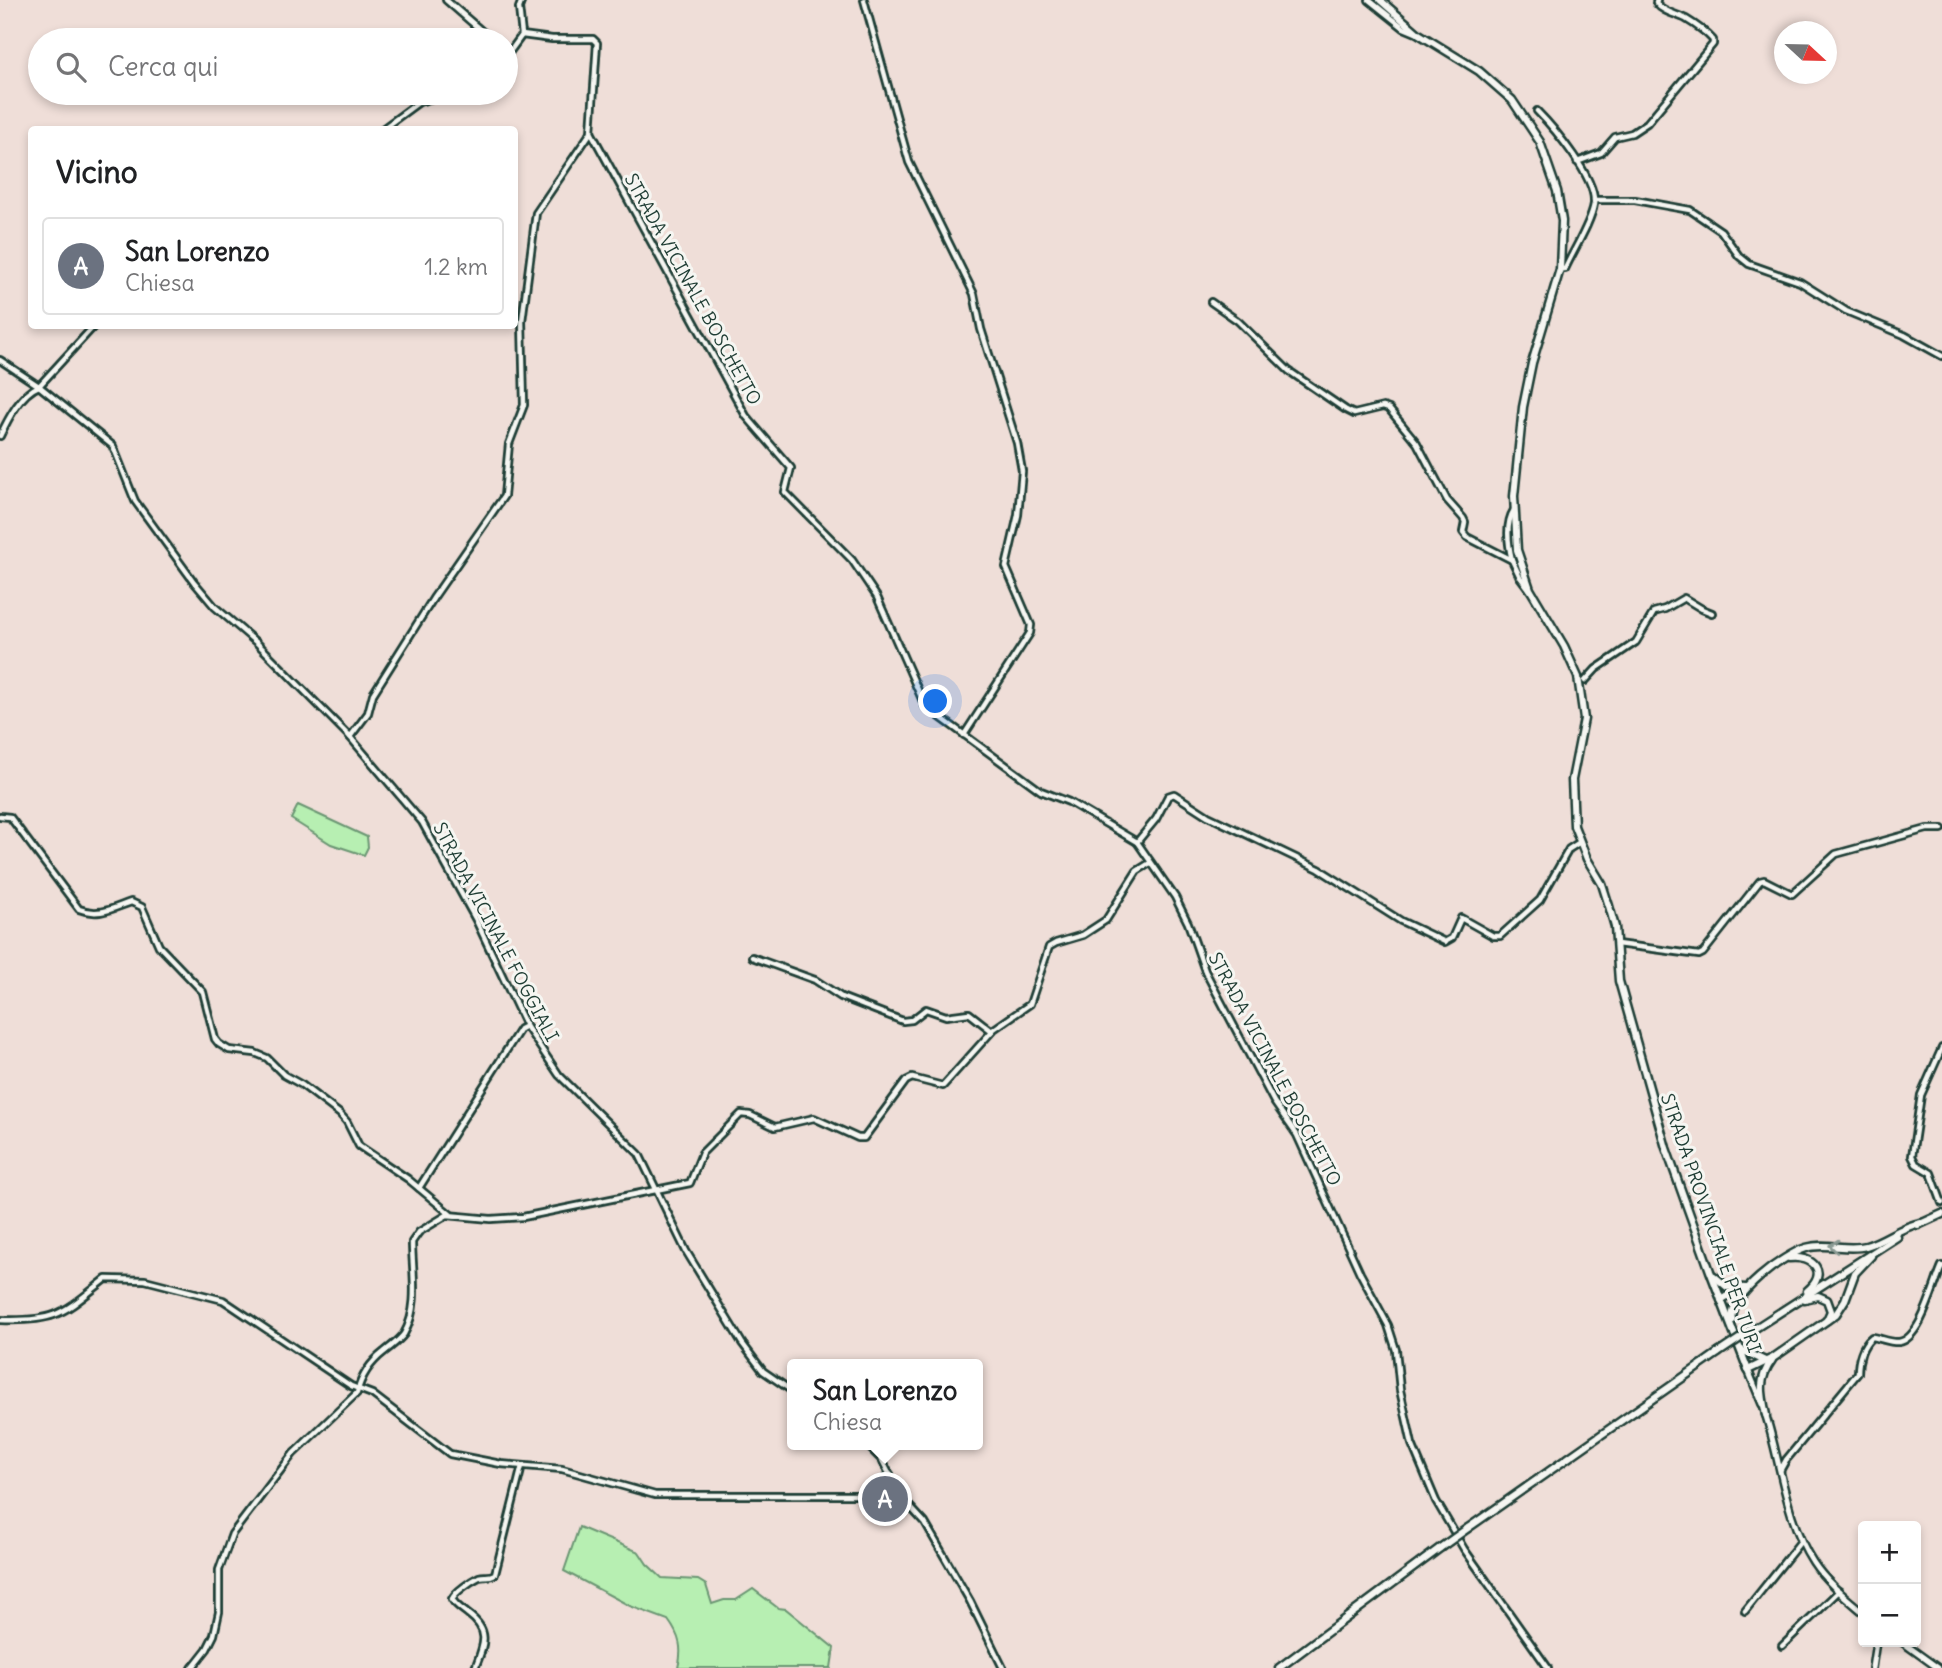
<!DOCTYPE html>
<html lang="it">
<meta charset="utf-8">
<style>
:root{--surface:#fff;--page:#f2f2f2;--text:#202124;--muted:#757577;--line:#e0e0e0;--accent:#111827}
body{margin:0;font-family:Delius,sans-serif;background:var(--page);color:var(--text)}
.controls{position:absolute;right:21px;bottom:21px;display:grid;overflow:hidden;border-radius:7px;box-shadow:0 4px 10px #0003}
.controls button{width:63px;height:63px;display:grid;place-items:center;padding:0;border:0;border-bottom:2px solid var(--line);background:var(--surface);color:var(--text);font:35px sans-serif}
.compass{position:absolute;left:1774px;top:21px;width:63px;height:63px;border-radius:50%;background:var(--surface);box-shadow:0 4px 10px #0003;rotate:112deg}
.you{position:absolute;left:936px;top:702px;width:24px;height:24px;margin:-18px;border:5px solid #fff;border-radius:50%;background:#1a73e8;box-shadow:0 0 0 10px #1a73e833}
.badge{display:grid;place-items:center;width:46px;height:46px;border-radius:50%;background:var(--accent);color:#fff;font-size:23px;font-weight:700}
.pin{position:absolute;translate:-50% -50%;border:4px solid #fff;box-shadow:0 2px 7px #0006}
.popup{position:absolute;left:787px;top:1359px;width:196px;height:91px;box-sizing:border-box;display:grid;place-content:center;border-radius:7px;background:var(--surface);filter:drop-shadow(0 2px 5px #0005);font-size:23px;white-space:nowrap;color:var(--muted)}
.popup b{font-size:26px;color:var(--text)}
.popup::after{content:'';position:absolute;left:50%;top:100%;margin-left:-14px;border:14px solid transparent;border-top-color:var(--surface)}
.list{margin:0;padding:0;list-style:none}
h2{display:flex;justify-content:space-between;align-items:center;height:91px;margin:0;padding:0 28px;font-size:30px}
h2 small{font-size:23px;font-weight:400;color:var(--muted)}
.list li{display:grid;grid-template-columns:46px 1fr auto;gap:21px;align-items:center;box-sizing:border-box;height:98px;margin:0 14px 14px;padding:0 14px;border:2px solid var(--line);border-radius:7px}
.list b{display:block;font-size:26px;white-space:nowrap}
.list p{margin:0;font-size:23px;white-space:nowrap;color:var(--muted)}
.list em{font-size:23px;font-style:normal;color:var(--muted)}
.icon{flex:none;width:38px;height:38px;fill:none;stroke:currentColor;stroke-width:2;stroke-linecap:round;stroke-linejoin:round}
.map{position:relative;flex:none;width:1942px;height:1668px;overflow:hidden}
.search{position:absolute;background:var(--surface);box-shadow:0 4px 10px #0003;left:28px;top:28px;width:490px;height:77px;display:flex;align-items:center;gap:18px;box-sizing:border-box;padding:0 24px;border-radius:38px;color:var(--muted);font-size:26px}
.panel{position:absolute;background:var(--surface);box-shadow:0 4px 10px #0003;left:28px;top:126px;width:490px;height:203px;border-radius:7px}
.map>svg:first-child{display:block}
.green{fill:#b7efb2;stroke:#6b9673;stroke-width:2}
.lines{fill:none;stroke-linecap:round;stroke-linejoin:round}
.minor-casing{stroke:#1f3d34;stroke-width:10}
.tertiary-casing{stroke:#1f3d34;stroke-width:10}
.secondary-casing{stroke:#1f3d34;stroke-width:11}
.minor{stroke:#f6f6f2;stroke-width:4.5}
.tertiary{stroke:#f6f6f2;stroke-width:5}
.secondary{stroke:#f6f6f2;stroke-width:6}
.secondary-bridge-casing{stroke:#1f3d34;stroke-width:11;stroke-linecap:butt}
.secondary-bridge{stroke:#f6f6f2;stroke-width:6}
.oneway{stroke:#8a9a93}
.labels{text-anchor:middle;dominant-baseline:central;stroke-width:6;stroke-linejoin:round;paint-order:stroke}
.street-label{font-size:18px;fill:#1f3d34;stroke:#f6f6f2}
</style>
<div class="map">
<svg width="1942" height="1668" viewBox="0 0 1942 1668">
<rect width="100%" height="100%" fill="#efded8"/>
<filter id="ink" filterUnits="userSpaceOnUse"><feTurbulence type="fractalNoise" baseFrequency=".0143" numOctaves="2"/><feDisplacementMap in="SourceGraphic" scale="14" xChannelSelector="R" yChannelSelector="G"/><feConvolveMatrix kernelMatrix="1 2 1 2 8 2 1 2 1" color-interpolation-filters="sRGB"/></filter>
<g filter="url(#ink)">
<g class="green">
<path d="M298,805L367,837L368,847L364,855L331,844L291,819Z"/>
<path d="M579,1527L639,1552L647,1564L662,1578L698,1580L706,1585L712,1604L724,1600H736L753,1589L778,1608L786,1609L834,1648L831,1668H678C683,1649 680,1636 668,1620L630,1606L564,1571Z"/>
</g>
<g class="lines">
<g class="minor-casing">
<g id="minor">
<path d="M446,0L492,40"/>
<path d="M864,0L909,162L974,294L981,329L1017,443L1022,471L1018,515L1006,567L1031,625L1030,633L964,735"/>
<path d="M1369,0L1404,28L1416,33"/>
<path d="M506,57L522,35L519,8L522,0"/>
<path d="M1537,111C1554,128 1597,179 1594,204C1591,223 1573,251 1565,269H1560"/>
<path d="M381,130L419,102L450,93"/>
<path d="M591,132L746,416L791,468L785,492L852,560L877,597L925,706L1041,791L1069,802L1137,842L1175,897L1188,923L1205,971L1274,1102L1297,1135L1360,1273L1388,1325L1396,1350L1400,1390L1412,1444L1436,1501L1464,1549L1548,1668"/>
<path d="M1577,162L1601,153L1615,137L1632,133L1647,123L1713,44V40C1706,32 1696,25 1686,19C1676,14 1663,12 1656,3L1657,0"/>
<path d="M1594,200H1635L1690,210L1721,231L1739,256L1749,264L1800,282L1846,311L1904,335L1942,356"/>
<path d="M1211,302L1238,321L1289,371L1346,410L1354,414L1383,407L1389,409L1417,443L1447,500L1463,518L1465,522L1463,532L1467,537L1512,560C1508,544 1505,524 1514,510"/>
<path d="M0,360L39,386L113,446L135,501L194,582L215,607L257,643L350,737L422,822L476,920L526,1026L559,1075L639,1154L686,1251L742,1343L763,1371L792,1391"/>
<path d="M0,436C8,419 21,393 39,386L94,326"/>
<path d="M1512,560L1520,577L1529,589"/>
<path d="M1585,681L1596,669L1636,642L1654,612L1665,609L1684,598L1702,609L1712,613"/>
<path d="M350,737L368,713L373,694L434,597L504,496L509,444L524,405L522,321L536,213L591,132L597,43L593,39H552L522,35"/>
<path d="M0,816L10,817L79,909C99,917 113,908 131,902L142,907L159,946L203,992L215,1039L219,1044L229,1050L255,1053L267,1058L284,1075L302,1085L340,1114L347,1122L359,1146L408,1179L450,1214"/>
<path d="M1137,842L1156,819L1168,796L1174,794L1208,816L1319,869L1401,921L1445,942L1452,938L1461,918L1493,936H1500L1540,900L1569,849L1580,842"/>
<path d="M1617,944L1699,955L1703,953L1760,881L1764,880L1792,894L1836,854L1927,829H1942"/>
<path d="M752,957L815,980L841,997L903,1021L912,1020L926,1009L946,1016L969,1013L992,1031"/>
<path d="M1942,1048L1921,1095L1912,1156L1916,1164L1931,1173L1942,1203"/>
<path d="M419,1188L520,1029L526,1026"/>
<path d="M0,1320C58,1322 63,1313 106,1279L145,1280L223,1300L351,1386L372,1394L450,1454L501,1464L562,1469L655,1495H866L890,1474"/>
<path d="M867,1445L882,1460L901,1497L925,1523L970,1601L1003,1668"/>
<path d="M1781,1469L1786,1460L1858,1373C1858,1360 1862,1345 1872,1337C1880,1338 1891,1343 1899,1342C1921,1339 1934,1283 1942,1266"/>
<path d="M1745,1611L1801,1541"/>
<path d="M1782,1646L1839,1591"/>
<path d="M192,1668L207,1649L214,1635L219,1612V1570L232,1534L293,1454L357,1393C361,1377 371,1362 384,1352C391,1346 399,1341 404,1334C420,1306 412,1272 412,1242L419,1232L447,1215L491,1219L523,1217L690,1183L702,1153L741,1114L750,1115L775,1127L814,1118L858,1138H864L906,1081L912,1078L943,1086L994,1029L1030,1004L1049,947L1056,943L1083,935L1106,920L1137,871L1150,863"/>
<path d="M475,1668C484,1645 491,1631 468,1614C462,1609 456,1606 452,1599C455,1592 471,1581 479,1577C485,1575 488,1578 495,1574L522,1466"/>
</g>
</g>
<g class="tertiary-casing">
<g id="tertiary">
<path d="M1748,1370L1762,1404"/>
<path d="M1765,1413C1781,1462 1785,1519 1813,1562C1826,1582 1845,1597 1863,1612"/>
<path d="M1902,1642L1938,1668"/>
<path d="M1872,1668L1876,1642"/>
</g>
</g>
<g class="secondary-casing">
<g id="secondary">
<path d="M1380,0L1419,34L1479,71L1512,100L1540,142L1557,191L1562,221L1560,269L1532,363L1523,407L1514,496L1517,550L1530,589L1564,646L1578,677L1584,719L1572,780L1574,826L1587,859L1602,884L1609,906L1615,927L1619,981L1666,1148L1710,1271L1748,1370"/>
<path d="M1918,1225L1942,1214"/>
<path d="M1789,1258C1814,1255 1829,1273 1807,1291"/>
<path d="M1714,1276L1727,1287L1746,1288"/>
<path d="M1805,1299L1818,1296L1827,1300L1831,1311L1827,1320"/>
<path d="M1721,1300L1738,1289"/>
<path d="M1733,1320C1727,1296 1785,1254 1806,1248C1826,1242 1846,1251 1866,1246C1885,1241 1901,1226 1921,1223"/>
<path d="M1751,1331L1897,1237"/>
<path d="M1742,1350L1765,1361"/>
<path d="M1748,1370L1773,1358L1836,1314L1845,1300L1855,1273L1871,1256"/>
<path d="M1766,1415C1761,1393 1758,1379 1772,1360"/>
<path d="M1468,1528L1718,1353"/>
<path d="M1279,1668L1440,1548"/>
</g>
</g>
<use href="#minor" class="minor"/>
<use href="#tertiary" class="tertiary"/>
<use href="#secondary" class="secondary"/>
<g class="secondary-bridge-casing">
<g id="secondary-bridge">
<path d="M1718,1353L1751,1331"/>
<path d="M1440,1548L1468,1528"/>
</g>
</g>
<use href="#secondary-bridge" class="secondary-bridge"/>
</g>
<defs><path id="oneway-chevron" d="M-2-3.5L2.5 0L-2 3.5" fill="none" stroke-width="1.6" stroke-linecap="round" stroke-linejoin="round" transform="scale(1.75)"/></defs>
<use class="oneway" href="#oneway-chevron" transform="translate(1834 1246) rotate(-174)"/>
</g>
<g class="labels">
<g class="street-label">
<text transform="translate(693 289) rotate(61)">STRADA VICINALE BOSCHETTO</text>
<text transform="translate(496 932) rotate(62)">STRADA VICINALE FOGGIALI</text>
<text transform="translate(1275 1069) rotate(62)">STRADA VICINALE BOSCHETTO</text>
<text transform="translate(1711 1223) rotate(71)">STRADA PROVINCIALE PER TURI</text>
</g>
</g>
</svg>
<div class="controls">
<button>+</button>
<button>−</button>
</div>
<svg class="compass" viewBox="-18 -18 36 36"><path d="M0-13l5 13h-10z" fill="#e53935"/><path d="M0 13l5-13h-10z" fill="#757577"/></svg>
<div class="you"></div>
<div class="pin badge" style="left:885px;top:1499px;background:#6b7280">A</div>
<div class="popup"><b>San Lorenzo</b>Chiesa</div>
<div class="search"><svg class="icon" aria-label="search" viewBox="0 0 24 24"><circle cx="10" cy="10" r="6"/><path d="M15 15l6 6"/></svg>Cerca qui</div>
<section class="panel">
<h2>Vicino<small></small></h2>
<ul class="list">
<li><span class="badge" style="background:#6b7280">A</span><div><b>San Lorenzo</b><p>Chiesa</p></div><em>1.2 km</em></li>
</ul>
</section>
</div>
